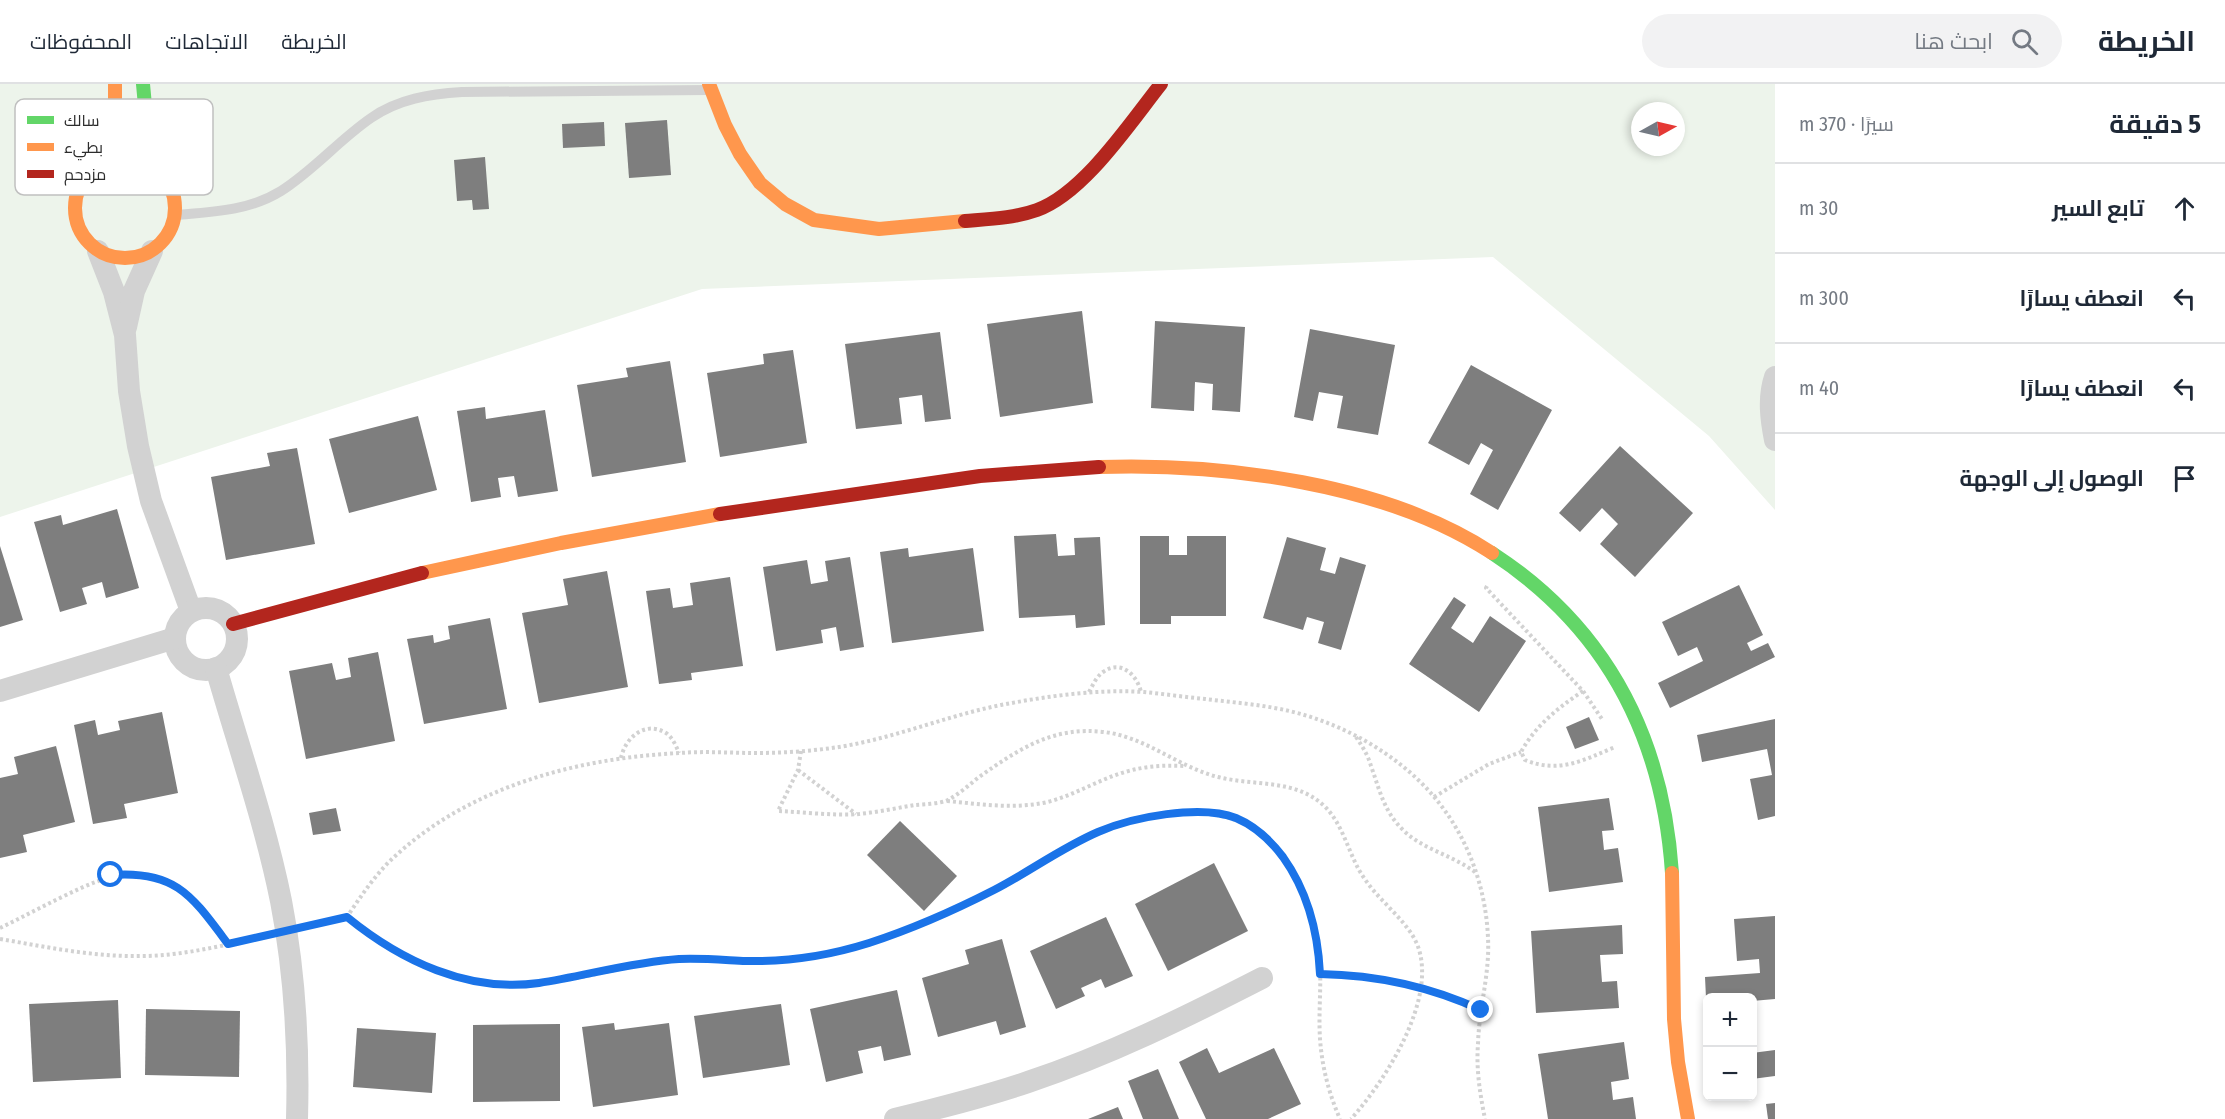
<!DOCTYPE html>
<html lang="ar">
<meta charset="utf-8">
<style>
:root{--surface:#fff;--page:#f2f2f3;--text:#1f2937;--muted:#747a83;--line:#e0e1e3}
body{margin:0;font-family:"Fira Sans Condensed",Cairo,sans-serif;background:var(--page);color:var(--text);direction:rtl}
.controls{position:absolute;right:18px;bottom:18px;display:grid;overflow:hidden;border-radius:9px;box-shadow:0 3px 9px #0003}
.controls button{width:54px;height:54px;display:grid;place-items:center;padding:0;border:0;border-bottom:2px solid var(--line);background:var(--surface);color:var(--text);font:30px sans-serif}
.compass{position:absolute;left:1631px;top:18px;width:54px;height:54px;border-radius:50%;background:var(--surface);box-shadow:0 3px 9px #0003;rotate:82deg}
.stop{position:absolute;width:18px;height:18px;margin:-14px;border:4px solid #1a73e8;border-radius:50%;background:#fff}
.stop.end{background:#1a73e8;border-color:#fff;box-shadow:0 2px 6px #0008}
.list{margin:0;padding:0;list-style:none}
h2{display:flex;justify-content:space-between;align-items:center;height:78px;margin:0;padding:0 24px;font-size:26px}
h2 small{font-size:20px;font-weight:400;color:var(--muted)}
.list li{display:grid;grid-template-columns:39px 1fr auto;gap:18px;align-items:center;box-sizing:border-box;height:90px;padding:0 24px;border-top:2px solid var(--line)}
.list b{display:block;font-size:22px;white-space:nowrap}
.list em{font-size:20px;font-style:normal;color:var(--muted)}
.icon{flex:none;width:33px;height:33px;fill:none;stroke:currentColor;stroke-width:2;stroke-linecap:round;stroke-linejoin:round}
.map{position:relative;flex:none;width:1775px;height:1035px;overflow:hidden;direction:ltr}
header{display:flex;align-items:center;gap:36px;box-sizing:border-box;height:84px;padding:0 30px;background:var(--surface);border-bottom:2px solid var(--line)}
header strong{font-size:28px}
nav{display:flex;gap:33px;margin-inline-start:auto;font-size:21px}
.search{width:420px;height:54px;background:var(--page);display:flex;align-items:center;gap:15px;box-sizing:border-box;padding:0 21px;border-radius:33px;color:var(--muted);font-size:22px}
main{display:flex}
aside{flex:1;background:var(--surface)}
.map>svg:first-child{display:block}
.green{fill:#edf4eb;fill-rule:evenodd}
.building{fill:#7e7e7e}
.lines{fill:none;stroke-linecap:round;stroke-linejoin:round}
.path{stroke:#d2d2d2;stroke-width:4;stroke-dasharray:3 3;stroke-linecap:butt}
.lane{stroke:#d2d2d2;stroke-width:10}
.street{stroke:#d2d2d2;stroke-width:22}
.fast{stroke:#63d668;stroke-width:14}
.slow{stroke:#ff974d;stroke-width:14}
.jam{stroke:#b3261e;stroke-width:14}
.route{stroke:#1a73e8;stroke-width:8}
.key{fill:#fff;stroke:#c0c0c0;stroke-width:1.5}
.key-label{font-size:16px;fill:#2d2d2d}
</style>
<header>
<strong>الخريطة</strong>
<div class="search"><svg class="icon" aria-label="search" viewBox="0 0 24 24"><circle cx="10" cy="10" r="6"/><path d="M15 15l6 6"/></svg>ابحث هنا</div>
<nav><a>الخريطة</a><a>الاتجاهات</a><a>المحفوظات</a></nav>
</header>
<main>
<aside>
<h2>5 دقيقة<small>سيرًا · 370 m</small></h2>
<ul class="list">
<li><svg class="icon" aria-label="ahead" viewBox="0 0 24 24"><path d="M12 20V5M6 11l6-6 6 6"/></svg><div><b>تابع السير</b></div><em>30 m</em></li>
<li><svg class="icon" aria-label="left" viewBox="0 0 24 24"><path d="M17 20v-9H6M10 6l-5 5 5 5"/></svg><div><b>انعطف يسارًا</b></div><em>300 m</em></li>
<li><svg class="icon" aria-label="left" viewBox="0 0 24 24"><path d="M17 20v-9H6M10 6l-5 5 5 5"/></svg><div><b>انعطف يسارًا</b></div><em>40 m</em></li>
<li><svg class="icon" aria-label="arrive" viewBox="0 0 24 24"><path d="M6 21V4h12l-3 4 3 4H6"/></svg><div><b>الوصول إلى الوجهة</b></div></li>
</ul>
</aside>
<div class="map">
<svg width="1775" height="1035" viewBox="0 0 1775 1035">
<rect width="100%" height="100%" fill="#fff"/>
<path class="green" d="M0,0H1775V426L1709,352L1493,173L702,205L0,433ZM1640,27H1676V63H1640Z"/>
<g class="building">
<path d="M667,36L671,91L629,94L625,39Z"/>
<path d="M604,38L605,62L563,64L562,40Z"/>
<path d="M485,73L489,125L473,126L472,116L457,117L454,76Z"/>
<path d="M1082,227L1093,319L1000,333L987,240Z"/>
<path d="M1155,237L1245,243L1240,328L1212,326L1213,300L1195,298L1194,327L1151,324Z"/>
<path d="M1310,245L1395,261L1378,351L1337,344L1343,312L1319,308L1313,337L1294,333Z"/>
<path d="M940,248L951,335L925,338L922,311L899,314L902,340L856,345L845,260Z"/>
<path d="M793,266L807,359L720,373L707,289L764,280L763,270Z"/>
<path d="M670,277L686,378L592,393L577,301L628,293L626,284Z"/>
<path d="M1471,281L1552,326L1498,426L1470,410L1493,366L1481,359L1469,381L1428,359Z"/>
<path d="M485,323L486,335L545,326L558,407L518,413L514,392L498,394L501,413L471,418L457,327Z"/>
<path d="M418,332L437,406L349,429L329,355Z"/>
<path d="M1620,362L1693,429L1635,493L1600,460L1618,440L1602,424L1580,448L1559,429Z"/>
<path d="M297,364L315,460L226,476L211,393L270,382L267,369Z"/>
<path d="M117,425L139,504L106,514L102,498L82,504L87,520L60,528L34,438L61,431L63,441Z"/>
<path d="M1056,450L1058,472L1075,471L1074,454L1100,453L1105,541L1076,544L1075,531L1019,534L1014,452Z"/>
<path d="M1140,452H1169V471H1187V452H1226V532H1171V540H1140Z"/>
<path d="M1287,453L1326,464L1320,486L1335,490L1340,473L1366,481L1341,566L1318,559L1324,538L1307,533L1303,546L1263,534Z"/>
<path d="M0,462L23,536L0,543Z"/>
<path d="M908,464L909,473L973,464L984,547L892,559L880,468Z"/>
<path d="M850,473L864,563L840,567L836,543L821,546L823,559L776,567L763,483L807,476L811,500L828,497L825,477Z"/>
<path d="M607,487L628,603L539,619L522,529L568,521L563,495Z"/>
<path d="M730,493L743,582L691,589L692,596L659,600L646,507L670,504L673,524L693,521L690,499Z"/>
<path d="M1739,501L1763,551L1747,559L1751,567L1768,559L1775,573L1670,624L1658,599L1703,577L1697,563L1678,572L1662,538Z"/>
<path d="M1454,513L1466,521L1451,544L1473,559L1490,532L1526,557L1479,628L1409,580Z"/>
<path d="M490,534L507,625L424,640L407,555L433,551L434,559L450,555L448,542Z"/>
<path d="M378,568L395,657L306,675L289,587L332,579L336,596L351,593L348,574Z"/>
<path d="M162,628L178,709L124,720L127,734L93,740L74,641L95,636L98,651L120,646L118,637Z"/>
<path d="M1589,633L1599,656L1575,665L1566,643Z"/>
<path d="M1775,635V732L1758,736L1750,695L1772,691L1767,665L1702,678L1697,651Z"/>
<path d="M56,662L75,738L23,751L27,768L0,774V694L18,690L14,673Z"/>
<path d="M1609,714L1614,746L1602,747L1604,766L1618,764L1623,798L1549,808L1538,723Z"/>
<path d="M336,724L341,747L313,751L309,729Z"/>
<path d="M900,737L957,792L924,827L867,771Z"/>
<path d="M1214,779L1248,847L1168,887L1135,820Z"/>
<path d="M1775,832V915L1752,917V914H1706L1705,893L1760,889L1759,875L1737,877L1734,835Z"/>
<path d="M1106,833L1133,892L1105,904L1101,895L1081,904L1085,912L1056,925L1030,867Z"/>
<path d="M1622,841L1623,870L1600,871L1602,898L1617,897L1619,924L1536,929L1531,847Z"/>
<path d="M1002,855L1026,943L1000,951L996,937L938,953L922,894L969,880L965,866Z"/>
<path d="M897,906L911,971L884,977L881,962L858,967L863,989L826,998L810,925Z"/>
<path d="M118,916L121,994L33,998L29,920Z"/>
<path d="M781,920L790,981L703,994L694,932Z"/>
<path d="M146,925L240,927L239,993L145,991Z"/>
<path d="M614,939L615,946L669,939L678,1011L593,1023L582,943Z"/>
<path d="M560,940V1017L473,1018V941Z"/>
<path d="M357,944L436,949L432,1009L353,1003Z"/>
<path d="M1624,958L1629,995L1611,998L1613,1016L1633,1013L1636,1035H1548L1538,970Z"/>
<path d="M1207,964L1219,989L1274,964L1301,1020L1268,1035H1206L1179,978Z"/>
<path d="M1775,966V992L1752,995V969Z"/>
<path d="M1158,985L1179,1035H1143L1128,997Z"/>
<path d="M1775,1019V1035H1768L1766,1020Z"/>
<path d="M1118,1023L1123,1035H1088Z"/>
</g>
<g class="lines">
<g class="path">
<path d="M1487,502L1486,504L1583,607L1602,635"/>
<path d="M1583,607C1559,623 1535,642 1521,668L1525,676C1559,690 1584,676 1615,663"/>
<path d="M1089,608C1093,601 1096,593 1103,588C1121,575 1137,591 1141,608"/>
<path d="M1356,653C1362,662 1368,671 1371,682C1380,707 1384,728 1404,747C1424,766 1453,771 1476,789"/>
<path d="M801,667L798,686L778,727C804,728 833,732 859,730C878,728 897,724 915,721C925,720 939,720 948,716C959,710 969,701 979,693C1019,665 1053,642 1104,648C1146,653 1178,683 1218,693C1253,702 1294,695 1322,720C1341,736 1347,764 1359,786C1366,798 1375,809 1385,819C1397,832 1410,844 1417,860C1439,914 1385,997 1351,1035"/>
<path d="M621,674C625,654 645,636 666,649C673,654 676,662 679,669"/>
<path d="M798,686L856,730"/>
<path d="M1434,713L1489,680L1521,668"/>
<path d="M947,717C979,720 1011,725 1043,719C1072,713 1097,696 1125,688C1145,682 1164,681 1184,682"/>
<path d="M347,833C402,879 462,905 535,900C581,896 627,881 673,876C699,872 724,877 750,877C801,877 852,866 900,849C934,836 967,820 999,803C1033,785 1064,761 1100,747C1151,727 1227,715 1269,757C1282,769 1290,783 1298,799C1307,818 1315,837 1318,859C1323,891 1318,923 1320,955C1322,983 1329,1010 1340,1035"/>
<path d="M311,842L347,833C361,812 375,791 393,774C470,702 578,674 680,669C705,667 731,669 756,669C784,669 812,667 839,663C895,654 946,632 1001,621C1048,612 1097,605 1144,608C1164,610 1185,613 1205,615C1230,618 1255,620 1280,625C1337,636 1398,669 1435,714C1468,753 1486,804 1488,854C1490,889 1479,924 1478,960C1476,985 1480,1010 1485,1035"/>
<path d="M0,844C21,834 41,823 62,813C111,789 148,775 194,816C207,828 217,846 227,860"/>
<path d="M0,855C47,863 93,873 141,872C183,872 223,861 263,853"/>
<path d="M1320,890C1377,891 1429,902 1481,926"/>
</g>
<path class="lane" d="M175,131C211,128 249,127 281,107C314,86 339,56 371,34C398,15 430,10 462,8L708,6"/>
<g class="street">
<path d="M98,167L114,208L125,251L129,307L138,362L151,417L191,527"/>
<path d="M126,243L134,207L152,167"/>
<path d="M1775,293C1768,314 1771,335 1775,356"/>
<circle cx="206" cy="555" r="31"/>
<path d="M216,584C238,661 265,738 281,817C295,889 299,962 297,1035"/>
<path d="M0,607L175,554"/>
<path d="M895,1035C940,1024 984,1013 1028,998C1109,971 1186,933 1262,894"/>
</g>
<g class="fast">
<path d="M143,0L148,54L154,84"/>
<path d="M1492,469C1607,544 1663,654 1672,789"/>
</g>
<g class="slow">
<path d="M709,0L725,41L740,70L760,99L785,120L814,136L879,145L965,137"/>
<circle cx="125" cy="124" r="50"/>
<path d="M104,78L115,27V0"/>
<path d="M1099,383C1224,379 1385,399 1492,469"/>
<path d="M422,489L561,459L720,430"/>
<path d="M1672,789L1674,935L1678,978L1688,1035"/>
</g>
<g class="jam">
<path d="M965,137C989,135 1015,134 1037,126C1084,109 1130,39 1161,0"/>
<path d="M720,430L980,392L1099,383"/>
<path d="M233,540L422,489"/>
</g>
</g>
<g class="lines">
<path class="route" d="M111,791C176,786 192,812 228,860L347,833C401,877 468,909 539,899C585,892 632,878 679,875C702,874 724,876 746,877C787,878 831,871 869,859C912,845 953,827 994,806C1029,788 1061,764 1098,748C1132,733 1201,720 1236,734C1255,742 1271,757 1283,773C1308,808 1318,848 1320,890C1377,891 1429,902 1481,926"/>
</g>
<rect x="15" y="15" width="198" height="96" rx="9" class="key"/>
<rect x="27" y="32" width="27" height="8" fill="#63d668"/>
<rect x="27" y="59" width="27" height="8" fill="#ff974d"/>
<rect x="27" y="86" width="27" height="8" fill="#b3261e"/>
<g class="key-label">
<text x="64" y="42">سالك</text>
<text x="64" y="69">بطيء</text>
<text x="64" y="96">مزدحم</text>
</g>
</svg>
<div class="controls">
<button>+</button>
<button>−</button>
</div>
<svg class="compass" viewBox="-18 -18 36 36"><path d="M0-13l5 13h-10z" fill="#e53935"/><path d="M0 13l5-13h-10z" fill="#747a83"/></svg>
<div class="stop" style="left:111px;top:791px"></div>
<div class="stop end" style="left:1481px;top:926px"></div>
</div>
</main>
